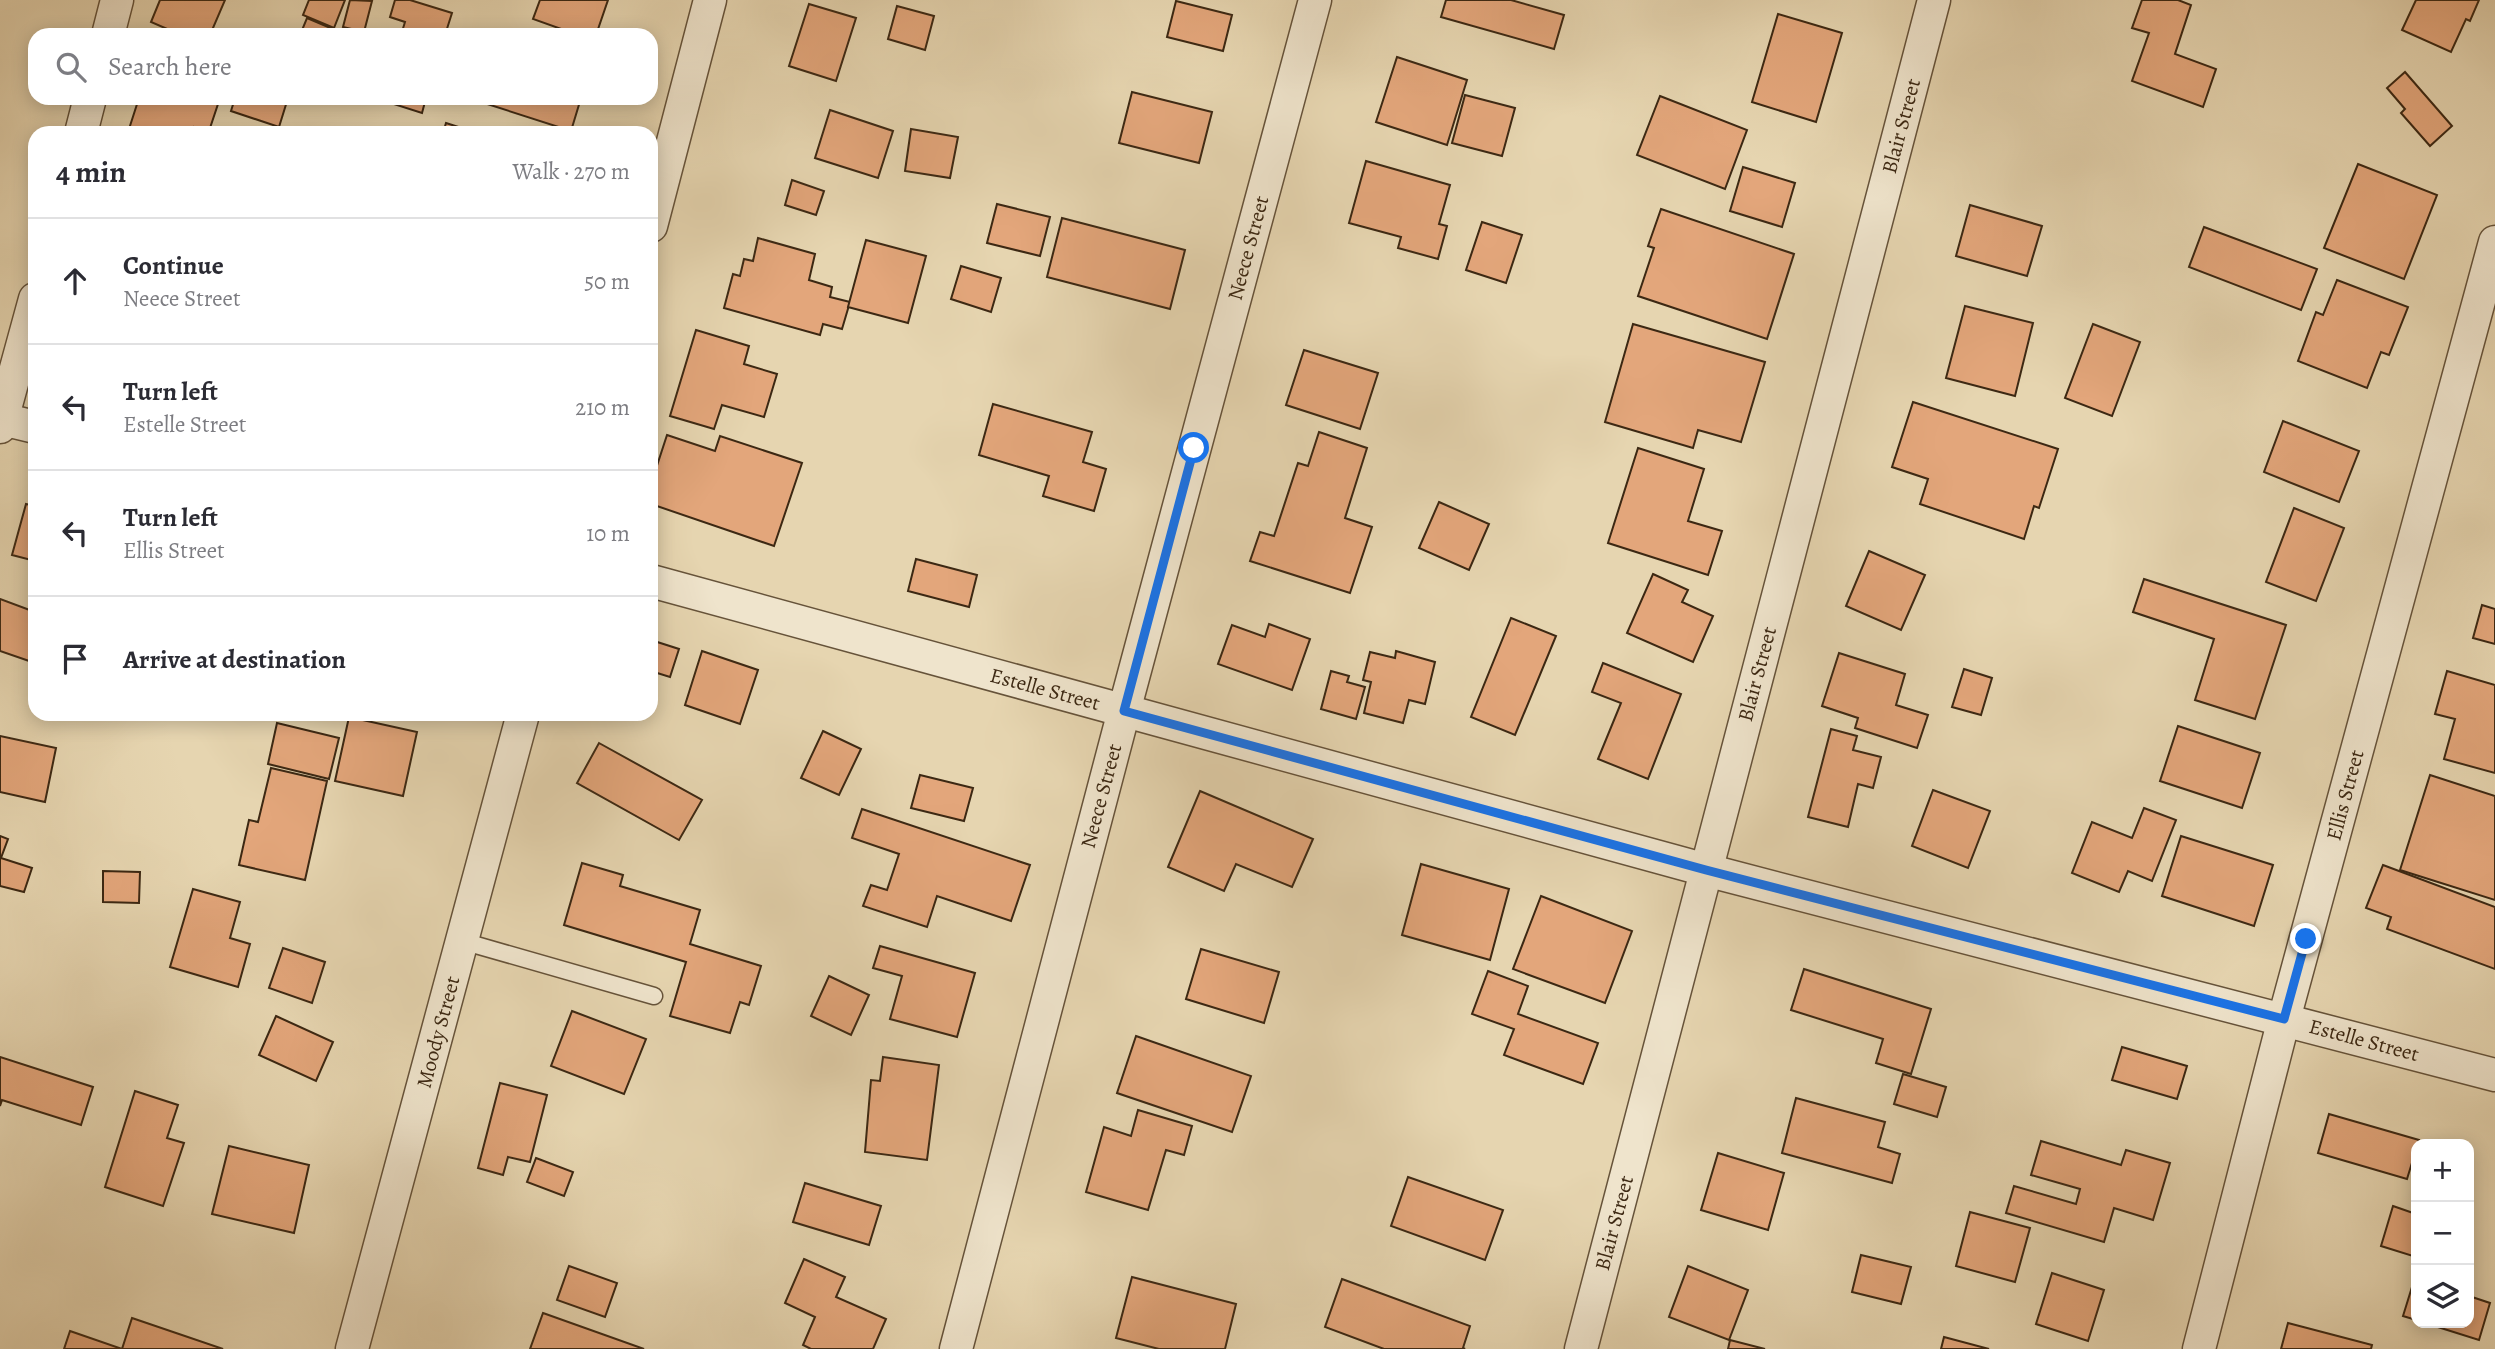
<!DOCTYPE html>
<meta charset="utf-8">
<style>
:root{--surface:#fff;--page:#f7f7f7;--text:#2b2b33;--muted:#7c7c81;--line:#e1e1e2}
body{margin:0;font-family:Alegreya,serif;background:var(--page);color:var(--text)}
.controls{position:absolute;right:21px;bottom:21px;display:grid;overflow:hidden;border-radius:14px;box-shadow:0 4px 18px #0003}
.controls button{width:63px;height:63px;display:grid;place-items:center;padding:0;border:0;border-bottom:2px solid var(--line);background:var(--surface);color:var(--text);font:35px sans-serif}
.stop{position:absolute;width:21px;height:21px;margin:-16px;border:5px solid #1a73e8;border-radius:50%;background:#fff}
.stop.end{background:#1a73e8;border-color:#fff;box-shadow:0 2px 7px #0008}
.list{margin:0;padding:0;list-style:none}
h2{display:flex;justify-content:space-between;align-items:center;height:91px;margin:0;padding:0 28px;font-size:30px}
h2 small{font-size:23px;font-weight:400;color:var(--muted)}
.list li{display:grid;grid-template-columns:46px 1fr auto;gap:21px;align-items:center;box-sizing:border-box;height:126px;padding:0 28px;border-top:2px solid var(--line)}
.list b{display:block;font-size:26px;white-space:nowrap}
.list p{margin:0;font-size:23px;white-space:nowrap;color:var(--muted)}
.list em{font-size:23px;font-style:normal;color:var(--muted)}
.icon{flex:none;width:38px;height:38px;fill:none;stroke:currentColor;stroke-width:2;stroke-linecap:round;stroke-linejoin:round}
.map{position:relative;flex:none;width:2495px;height:1349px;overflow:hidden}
.search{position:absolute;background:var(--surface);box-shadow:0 4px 18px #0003;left:28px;top:28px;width:630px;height:77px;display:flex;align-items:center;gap:18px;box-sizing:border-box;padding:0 24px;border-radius:21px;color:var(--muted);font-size:26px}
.panel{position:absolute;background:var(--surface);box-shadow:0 4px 18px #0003;left:28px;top:126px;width:630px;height:595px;border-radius:21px}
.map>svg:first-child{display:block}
.building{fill:#e3a67b;stroke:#3c2813;stroke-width:2}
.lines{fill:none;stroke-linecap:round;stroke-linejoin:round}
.service-casing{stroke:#66533a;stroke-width:19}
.minor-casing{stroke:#66533a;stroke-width:35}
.service{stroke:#efe4cc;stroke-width:16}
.minor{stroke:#efe4cc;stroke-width:32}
.route{stroke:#1a73e8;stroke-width:9}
.labels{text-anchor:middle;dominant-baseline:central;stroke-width:6;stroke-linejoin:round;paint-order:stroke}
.street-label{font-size:21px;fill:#3c2813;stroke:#efe4cc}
</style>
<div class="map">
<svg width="2495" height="1349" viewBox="0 0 2495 1349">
<rect width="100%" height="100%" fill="#e6d5b0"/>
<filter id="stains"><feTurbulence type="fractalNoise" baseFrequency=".00286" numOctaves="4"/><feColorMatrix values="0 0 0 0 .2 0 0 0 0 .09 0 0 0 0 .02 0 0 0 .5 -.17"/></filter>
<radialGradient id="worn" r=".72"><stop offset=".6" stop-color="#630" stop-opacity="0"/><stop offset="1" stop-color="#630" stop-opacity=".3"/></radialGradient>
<g class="building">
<path d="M160,0H225L210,35H181L151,22Z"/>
<path d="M309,0H345L334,28L303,15Z"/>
<path d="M350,0L372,1L364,32L343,27Z"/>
<path d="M395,0H410L452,13L445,35H401L405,22L390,17Z"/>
<path d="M540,0H608L596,35H578L533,19Z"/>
<path d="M1446,0H1511L1564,15L1554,49L1441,17Z"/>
<path d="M2142,0H2178L2191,5L2175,54L2216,69L2203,107L2132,81L2149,33L2132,28Z"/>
<path d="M2416,0H2479L2470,21L2466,19L2451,52L2402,30Z"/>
<path d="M1176,1L1232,15L1223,51L1167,37Z"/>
<path d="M809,4L856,18L836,81L789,66Z"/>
<path d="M897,6L934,16L925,50L888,39Z"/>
<path d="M1778,14L1842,33L1816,122L1752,102Z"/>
<path d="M307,18L347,35H300Z"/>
<path d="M1397,57L1467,80L1447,145L1376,122Z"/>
<path d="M2405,72L2452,126L2430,146L2401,113L2405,109L2387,88Z"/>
<path d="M1132,92L1212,112L1199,163L1119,143Z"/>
<path d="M1465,95L1515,108L1502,156L1452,143Z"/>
<path d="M1660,96L1747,130L1725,189L1637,155Z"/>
<path d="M139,98H220L209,131L194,127L192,133H142L129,129Z"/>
<path d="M235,98H288L279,127L231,111Z"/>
<path d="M382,98H426L422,113L381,100Z"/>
<path d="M479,98H581L571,131L478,101Z"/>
<path d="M830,110L893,131L878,178L815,158Z"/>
<path d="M446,123L477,133H443Z"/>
<path d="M911,129L958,137L950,178L905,171Z"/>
<path d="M1366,161L1450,185L1439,224L1447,226L1438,259L1398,248L1401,237L1349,223Z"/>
<path d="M2358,164L2437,195L2404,279L2324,248Z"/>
<path d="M1743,167L1795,183L1782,227L1730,211Z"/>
<path d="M792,180L824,191L816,215L785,205Z"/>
<path d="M997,204L1050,217L1040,256L987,243Z"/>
<path d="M1970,205L2042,226L2027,276L1956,256Z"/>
<path d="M1661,209L1794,254L1767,339L1638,296L1654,248L1648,246Z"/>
<path d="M1062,218L1185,250L1170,309L1047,277Z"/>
<path d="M1482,222L1522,235L1506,283L1466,270Z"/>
<path d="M2204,227L2317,269L2301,310L2189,267Z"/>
<path d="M758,238L815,254L809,280L832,287L830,297L850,302L842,329L823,324L820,335L724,308L733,274L740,276L744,259L753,261Z"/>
<path d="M866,240L926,256L908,323L848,307Z"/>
<path d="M961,266L1001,278L991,312L951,299Z"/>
<path d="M2337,280L2408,307L2389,355L2381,352L2367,388L2298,361L2316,312L2323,315Z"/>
<path d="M1965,306L2033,323L2015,396L1946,378Z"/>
<path d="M1633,324L1765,362L1741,442L1698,430L1693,448L1605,422Z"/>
<path d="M2093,324L2140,342L2112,416L2065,398Z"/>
<path d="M696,330L749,346L744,364L777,374L764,417L722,405L714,429L670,416Z"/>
<path d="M1304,350L1378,373L1360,429L1286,405Z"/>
<path d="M1913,402L2058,449L2039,508L2034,506L2024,539L1920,504L1928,479L1892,467Z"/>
<path d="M993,404L1092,432L1083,462L1106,469L1094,511L1043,496L1049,476L979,455Z"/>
<path d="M2283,421L2359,451L2339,502L2264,472Z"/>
<path d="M1319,432L1367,448L1345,518L1372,527L1350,593L1250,561L1260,532L1274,536L1298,463L1308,466Z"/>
<path d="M667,435L715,451L720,436L802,463L774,546L651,504V484Z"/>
<path d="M1638,448L1704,469L1688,521L1722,531L1708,575L1608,543Z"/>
<path d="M1439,502L1489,524L1469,570L1419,548Z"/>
<path d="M26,504L35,506V561L12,555Z"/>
<path d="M2294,508L2344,528L2316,601L2266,582Z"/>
<path d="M1869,551L1925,575L1901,630L1846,606Z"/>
<path d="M916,559L977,575L969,607L908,591Z"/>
<path d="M1653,574L1688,590L1682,602L1713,616L1693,662L1627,633Z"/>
<path d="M2144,579L2286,625L2255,719L2195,700L2214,639L2133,612Z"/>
<path d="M0,599L35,612V663L0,651Z"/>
<path d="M2482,605L2495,609V644L2473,638Z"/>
<path d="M1511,618L1556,636L1515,735L1471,717Z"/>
<path d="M1269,624L1310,639L1292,690L1218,664L1232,625L1265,637Z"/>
<path d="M651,640L679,649L670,677L654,672L651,680Z"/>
<path d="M702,651L758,670L740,724L685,705Z"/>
<path d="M1396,651L1435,662L1425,704L1409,700L1403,723L1364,713L1371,682L1363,680L1370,652L1395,658Z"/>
<path d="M1839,653L1905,674L1896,705L1928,715L1917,748L1855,728L1858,718L1822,706Z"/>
<path d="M1603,663L1681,694L1648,779L1598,759L1621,703L1592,692Z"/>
<path d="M1964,669L1992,678L1981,715L1952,707Z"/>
<path d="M1331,671L1349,676L1347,682L1365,687L1356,719L1321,709Z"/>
<path d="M2447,671L2495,685V773L2444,759L2455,719L2435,714Z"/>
<path d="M349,717L417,732L403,796L335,781Z"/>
<path d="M277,723L339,738L329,779L268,764Z"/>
<path d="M2178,726L2260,753L2242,808L2160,781Z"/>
<path d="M1831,729L1857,736L1853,750L1881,757L1873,788L1858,784L1848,827L1808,817Z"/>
<path d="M823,731L861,749L839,795L801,778Z"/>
<path d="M0,736L56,748L45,802L0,792Z"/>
<path d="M599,743L702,800L679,840L577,783Z"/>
<path d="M271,768L327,781L305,880L239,865L249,820L258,822Z"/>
<path d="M920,775L973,788L964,821L911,808Z"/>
<path d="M2430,775L2495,796V900L2400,870Z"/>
<path d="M1933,790L1990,811L1968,868L1912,846Z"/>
<path d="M1200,791L1313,839L1292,887L1236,864L1224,891L1168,867Z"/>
<path d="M2144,808L2176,820L2152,881L2128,871L2119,892L2072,873L2092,822L2132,838Z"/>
<path d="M862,809L1030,865L1011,921L937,896L927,927L863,906L871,885L887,890L899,854L852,838Z"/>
<path d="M0,836L8,839L1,858L32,868L24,892L0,886Z"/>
<path d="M2181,836L2273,865L2254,926L2162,896Z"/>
<path d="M582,863L623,875L620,886L700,910L690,944L761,966L749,1005L740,1002L730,1033L670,1016L686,962L564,925Z"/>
<path d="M1421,864L1509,889L1490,960L1402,935Z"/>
<path d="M2383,865L2495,907V969L2387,929L2391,917L2366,908Z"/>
<path d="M103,871L140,872L139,903L103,902Z"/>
<path d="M193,889L240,902L230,938L250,944L238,987L170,967Z"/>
<path d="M1541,896L1632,931L1605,1003L1513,969Z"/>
<path d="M880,946L975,973L957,1037L890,1019L902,976L873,968Z"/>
<path d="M283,948L325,962L312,1003L269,988Z"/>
<path d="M1201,949L1279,972L1264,1023L1186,999Z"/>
<path d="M1804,969L1931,1009L1911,1074L1876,1063L1883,1039L1791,1010Z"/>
<path d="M1488,971L1528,986L1518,1014L1598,1043L1583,1084L1504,1055L1514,1029L1472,1014Z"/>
<path d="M829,976L869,995L851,1035L811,1016Z"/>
<path d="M572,1011L646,1039L624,1094L551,1066Z"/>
<path d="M276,1016L333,1042L316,1081L259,1055Z"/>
<path d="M1136,1036L1251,1076L1232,1132L1117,1093Z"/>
<path d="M2122,1047L2187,1066L2177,1099L2112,1080Z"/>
<path d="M0,1057L93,1087L81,1125L2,1100L0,1106Z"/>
<path d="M883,1057L939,1065L927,1160L865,1152L871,1080L880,1081Z"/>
<path d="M1903,1074L1946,1087L1937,1117L1894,1104Z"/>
<path d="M500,1083L547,1095L530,1162L508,1157L503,1175L478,1168Z"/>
<path d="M135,1091L178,1105L167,1138L184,1143L163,1206L105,1187Z"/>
<path d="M1796,1098L1885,1122L1878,1147L1900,1154L1892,1183L1782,1153Z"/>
<path d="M1138,1110L1192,1126L1184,1155L1166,1150L1148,1210L1086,1192L1104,1127L1131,1136Z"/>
<path d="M2329,1114L2419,1140L2407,1179L2318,1153Z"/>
<path d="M2041,1141L2121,1165L2126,1150L2170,1163L2153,1220L2114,1208L2104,1242L2006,1213L2014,1186L2076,1204L2080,1189L2031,1175Z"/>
<path d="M229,1146L309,1165L294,1233L212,1214Z"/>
<path d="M1718,1153L1784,1173L1768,1230L1701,1210Z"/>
<path d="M536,1158L573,1172L564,1196L527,1182Z"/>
<path d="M1408,1177L1503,1210L1485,1260L1391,1226Z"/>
<path d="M805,1183L881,1206L869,1245L793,1222Z"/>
<path d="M2393,1206L2416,1214V1257L2381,1246Z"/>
<path d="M1970,1212L2030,1228L2015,1282L1956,1266Z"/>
<path d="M1861,1255L1911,1267L1901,1304L1852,1292Z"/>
<path d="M804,1259L845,1277L836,1297L886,1319L873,1349H811L803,1345L815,1317L785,1303Z"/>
<path d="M569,1266L617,1283L605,1317L557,1300Z"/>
<path d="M1688,1266L1748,1290L1729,1340L1669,1317Z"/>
<path d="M2052,1273L2104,1290L2088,1341L2036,1324Z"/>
<path d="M2416,1274V1320L2403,1316Z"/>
<path d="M1132,1277L1236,1304L1225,1349H1159L1116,1338Z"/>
<path d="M1342,1279L1470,1326L1463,1348L1465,1349H1384L1325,1327Z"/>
<path d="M2469,1296L2490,1303L2479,1340L2425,1323H2469Z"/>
<path d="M543,1313L644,1349H530Z"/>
<path d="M132,1318L223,1349H122Z"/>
<path d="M2288,1323L2372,1345L2371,1349H2281Z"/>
<path d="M70,1331L122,1349H64Z"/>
<path d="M1944,1337L1989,1349H1941Z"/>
<path d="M1730,1340L1765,1349H1728Z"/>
</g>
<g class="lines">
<g class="service-casing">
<path id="service" d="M462,941L654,996"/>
</g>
<g class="minor-casing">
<g id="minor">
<path d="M108,35L117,0"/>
<path d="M81,133L90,98"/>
<path d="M651,226L710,0"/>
<path d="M2,419L35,427"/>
<path d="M0,427L35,299"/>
<path d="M651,581L1706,870L2495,1075"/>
<path d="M352,1349L523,714"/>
<path d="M956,1349L1124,711L1315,0"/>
<path d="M1581,1349L1934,0"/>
<path d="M2199,1349L2284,1019L2495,242"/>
</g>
</g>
<use href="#service" class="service"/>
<use href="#minor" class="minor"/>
</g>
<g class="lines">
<path class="route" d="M1194,448L1124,711L1706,870L2284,1019L2306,939"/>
</g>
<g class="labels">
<g class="street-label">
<text transform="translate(1901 126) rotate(-75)">Blair Street</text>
<text transform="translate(1248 248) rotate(-75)">Neece Street</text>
<text transform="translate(1757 674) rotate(-75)">Blair Street</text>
<text transform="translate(1045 689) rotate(15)">Estelle Street</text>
<text transform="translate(2345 795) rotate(-75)">Ellis Street</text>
<text transform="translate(1101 796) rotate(-75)">Neece Street</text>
<text transform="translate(438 1032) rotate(-75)">Moody Street</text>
<text transform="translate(2364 1040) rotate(15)">Estelle Street</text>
<text transform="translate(1614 1223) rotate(-75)">Blair Street</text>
</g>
</g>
<rect width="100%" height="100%" filter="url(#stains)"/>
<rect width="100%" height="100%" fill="url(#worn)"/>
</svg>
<div class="controls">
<button>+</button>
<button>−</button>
<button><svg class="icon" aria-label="layers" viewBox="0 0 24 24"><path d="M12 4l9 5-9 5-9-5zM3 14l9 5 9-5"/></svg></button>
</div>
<div class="stop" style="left:1194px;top:448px"></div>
<div class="stop end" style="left:2306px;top:939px"></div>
<div class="search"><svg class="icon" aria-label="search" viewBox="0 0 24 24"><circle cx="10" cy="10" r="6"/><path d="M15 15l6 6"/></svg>Search here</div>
<section class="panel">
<h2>4 min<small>Walk · 270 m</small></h2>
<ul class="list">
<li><svg class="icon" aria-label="ahead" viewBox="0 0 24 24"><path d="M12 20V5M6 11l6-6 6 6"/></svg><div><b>Continue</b><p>Neece Street</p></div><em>50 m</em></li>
<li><svg class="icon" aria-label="left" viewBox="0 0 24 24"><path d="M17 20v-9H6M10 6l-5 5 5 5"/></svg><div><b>Turn left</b><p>Estelle Street</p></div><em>210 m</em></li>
<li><svg class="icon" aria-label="left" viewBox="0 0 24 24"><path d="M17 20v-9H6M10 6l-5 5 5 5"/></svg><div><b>Turn left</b><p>Ellis Street</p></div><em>10 m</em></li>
<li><svg class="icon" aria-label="arrive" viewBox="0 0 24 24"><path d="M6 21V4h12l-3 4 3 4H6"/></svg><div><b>Arrive at destination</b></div></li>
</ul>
</section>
</div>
